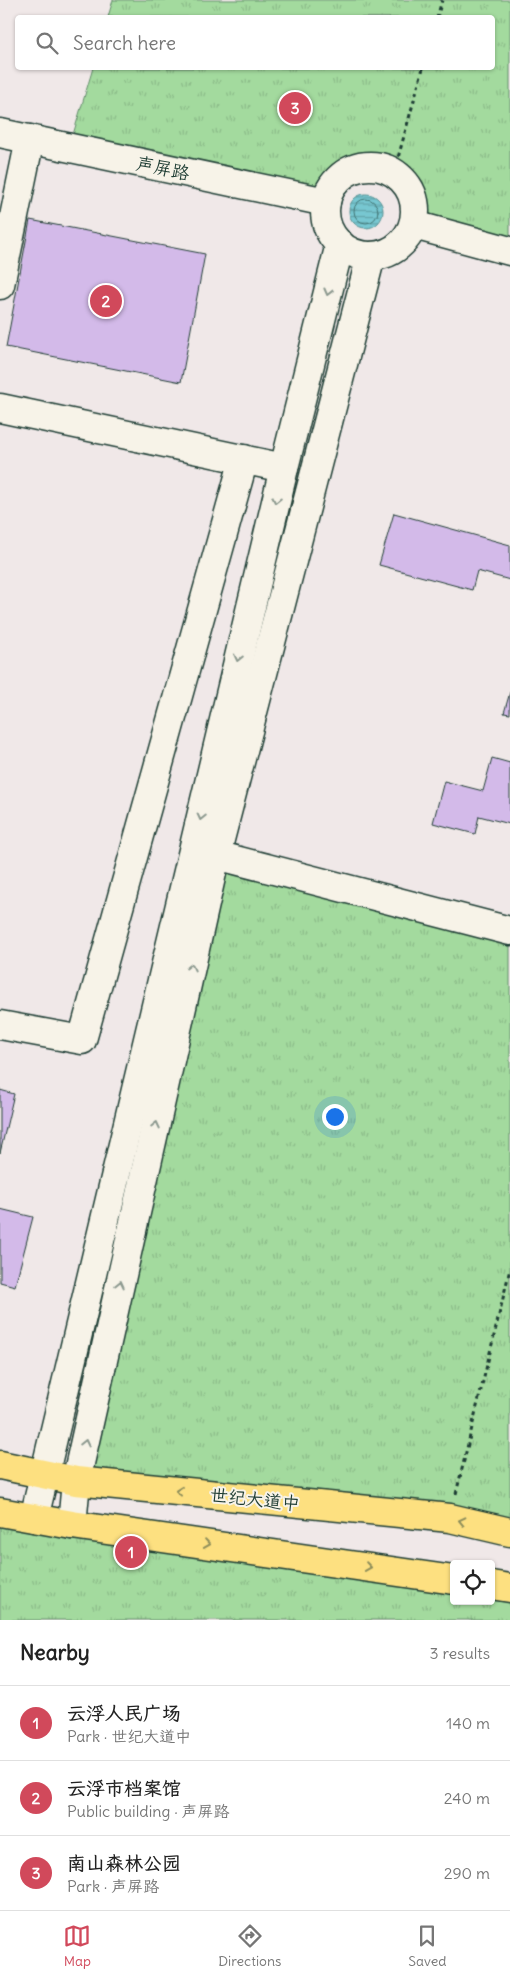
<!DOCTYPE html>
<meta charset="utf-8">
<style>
:root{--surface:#fff;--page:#f2f2f2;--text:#222;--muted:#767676;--line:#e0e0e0;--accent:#d1495b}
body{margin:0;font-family:Delius,"LXGW WenKai TC",sans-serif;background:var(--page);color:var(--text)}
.controls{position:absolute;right:15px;bottom:15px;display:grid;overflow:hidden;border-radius:5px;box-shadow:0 1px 4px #0004}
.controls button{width:45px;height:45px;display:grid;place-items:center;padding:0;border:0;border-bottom:1px solid var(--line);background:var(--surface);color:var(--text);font:25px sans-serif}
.you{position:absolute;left:334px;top:1116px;width:18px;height:18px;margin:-12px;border:4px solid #fff;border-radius:50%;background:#1a73e8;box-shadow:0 0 0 8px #1a73e833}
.badge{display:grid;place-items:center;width:32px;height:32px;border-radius:50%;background:var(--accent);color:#fff;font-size:16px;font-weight:700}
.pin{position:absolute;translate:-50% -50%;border:2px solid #fff;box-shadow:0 1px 5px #0006}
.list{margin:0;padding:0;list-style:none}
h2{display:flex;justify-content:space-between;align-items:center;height:65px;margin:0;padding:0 20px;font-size:21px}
h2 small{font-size:16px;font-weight:400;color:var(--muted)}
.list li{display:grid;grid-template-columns:32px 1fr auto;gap:15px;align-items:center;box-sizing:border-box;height:75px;padding:0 20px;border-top:1px solid var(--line)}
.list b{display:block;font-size:19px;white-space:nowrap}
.list p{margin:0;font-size:16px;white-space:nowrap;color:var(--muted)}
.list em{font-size:16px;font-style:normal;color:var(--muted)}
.icon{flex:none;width:28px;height:28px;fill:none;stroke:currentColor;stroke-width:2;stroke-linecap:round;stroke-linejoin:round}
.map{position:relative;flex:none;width:510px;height:1620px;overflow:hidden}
.search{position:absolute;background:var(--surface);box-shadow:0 1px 4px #0004;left:15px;right:15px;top:15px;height:55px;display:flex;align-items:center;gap:12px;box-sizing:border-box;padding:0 18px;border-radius:5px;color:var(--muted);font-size:19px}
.sheet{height:290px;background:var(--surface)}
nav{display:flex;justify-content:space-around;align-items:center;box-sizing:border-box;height:70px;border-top:1px solid var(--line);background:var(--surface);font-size:14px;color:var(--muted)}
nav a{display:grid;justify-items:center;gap:2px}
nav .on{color:var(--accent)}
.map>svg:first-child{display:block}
.park{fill:url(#park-tufts);stroke:#618c69}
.water{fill:url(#water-rules);stroke:#549092}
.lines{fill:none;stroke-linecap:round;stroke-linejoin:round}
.shore{stroke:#427473;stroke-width:1}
.building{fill:#d3bae9;stroke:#1f3d34}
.minor-casing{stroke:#1f3d34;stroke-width:31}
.major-casing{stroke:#1f3d34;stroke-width:31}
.path{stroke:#1f3d34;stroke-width:3;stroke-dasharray:4 4;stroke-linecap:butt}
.minor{stroke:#f7f3e8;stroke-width:28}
.major{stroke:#fde080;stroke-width:28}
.oneway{stroke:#8b988e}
.oneway2{stroke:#8e8e5a}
.labels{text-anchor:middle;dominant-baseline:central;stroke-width:4;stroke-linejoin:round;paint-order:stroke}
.street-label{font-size:18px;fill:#1f3d34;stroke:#f7f3e8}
</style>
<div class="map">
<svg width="510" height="1620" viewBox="0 0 510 1620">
<defs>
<pattern id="park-tufts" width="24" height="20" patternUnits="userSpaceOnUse" patternTransform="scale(1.25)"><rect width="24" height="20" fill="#a3da9e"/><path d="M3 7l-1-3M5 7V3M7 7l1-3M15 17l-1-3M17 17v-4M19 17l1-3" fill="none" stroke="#8cbc89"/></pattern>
<pattern id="water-rules" width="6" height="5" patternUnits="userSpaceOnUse" patternTransform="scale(1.25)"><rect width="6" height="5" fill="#77c7d1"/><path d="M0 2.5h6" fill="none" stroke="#61a3aa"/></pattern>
</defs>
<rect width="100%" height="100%" fill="#f0e8e8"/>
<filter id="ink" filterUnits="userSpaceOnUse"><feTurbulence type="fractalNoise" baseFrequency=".02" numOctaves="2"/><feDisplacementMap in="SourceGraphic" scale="10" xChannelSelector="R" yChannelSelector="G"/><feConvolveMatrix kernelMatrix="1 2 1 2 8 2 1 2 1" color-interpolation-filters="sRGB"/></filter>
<g filter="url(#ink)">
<g class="park">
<path d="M113,0H510V251L414,225C415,215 416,207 414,198C406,171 372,158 348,171C339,176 333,186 328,194L69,148L93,68H492V18L108,17Z"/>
<path d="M216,855L510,931V1532L76,1481Z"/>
<path d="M0,1512L454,1580V1601H491V1585L510,1588V1620H0Z"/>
</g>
<circle class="water" cx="366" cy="211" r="17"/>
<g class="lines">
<circle class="shore" cx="366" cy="211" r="12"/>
</g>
<g class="building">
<path d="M30,220L205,254L181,382L6,347Z"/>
<path d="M394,513L510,545V580L477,571L472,590L379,565Z"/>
<path d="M510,692V714L504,713Z"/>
<path d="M492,758L510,763V824L479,816L475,834L433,823L444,781L483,791Z"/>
<path d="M0,1090L14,1094L0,1153Z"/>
<path d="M0,1209L33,1217L15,1286L0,1282Z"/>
</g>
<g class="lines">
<g class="minor-casing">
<g id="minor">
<path d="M0,133L326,202"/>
<circle cx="370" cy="211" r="45"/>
<path d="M414,225L510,251"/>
<path d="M0,285L30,139"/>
<path d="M0,408L284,468"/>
<path d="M216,855L510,931"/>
<path d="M0,1025L82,1040L244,459"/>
<path d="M34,1518L284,468L340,244"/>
<path d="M72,1525L76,1481L216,855L371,256"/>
</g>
</g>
<g class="major-casing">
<g id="major">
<path d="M0,1465L76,1481L450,1518L510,1532"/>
<path d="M0,1512L72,1525L454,1580"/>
<path d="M491,1585L510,1588"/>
</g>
</g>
<g class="path">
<path d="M437,18L442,0"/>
<path d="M394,172L423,68"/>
<path d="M456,1494L510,1269"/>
</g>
<use href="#minor" class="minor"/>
<use href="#major" class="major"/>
</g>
<defs><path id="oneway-chevron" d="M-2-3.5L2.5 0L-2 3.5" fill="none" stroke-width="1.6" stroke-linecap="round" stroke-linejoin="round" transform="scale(1.25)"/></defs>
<g class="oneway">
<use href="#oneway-chevron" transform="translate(328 292) rotate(104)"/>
<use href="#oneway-chevron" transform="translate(276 500) rotate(103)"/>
<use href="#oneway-chevron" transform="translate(238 658) rotate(103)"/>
<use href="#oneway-chevron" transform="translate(201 817) rotate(103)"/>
<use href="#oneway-chevron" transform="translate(191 967) rotate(-77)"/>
<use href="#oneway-chevron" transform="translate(156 1125) rotate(-77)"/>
<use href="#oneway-chevron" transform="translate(120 1284) rotate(-77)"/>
<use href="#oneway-chevron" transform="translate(85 1443) rotate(-77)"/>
</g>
<g class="oneway2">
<use href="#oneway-chevron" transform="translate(179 1491) rotate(-174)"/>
<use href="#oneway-chevron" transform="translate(462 1521) rotate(-167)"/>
<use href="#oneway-chevron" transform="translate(207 1544) rotate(8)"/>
<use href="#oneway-chevron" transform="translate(368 1567) rotate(8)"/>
</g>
</g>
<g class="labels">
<g class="street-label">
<text transform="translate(163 168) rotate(12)">声屏路</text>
<text transform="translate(255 1499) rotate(6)">世纪大道中</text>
</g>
</g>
</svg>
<div class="controls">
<button><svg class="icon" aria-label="locate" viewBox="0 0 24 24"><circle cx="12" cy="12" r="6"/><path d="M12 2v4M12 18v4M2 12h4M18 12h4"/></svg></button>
</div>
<div class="you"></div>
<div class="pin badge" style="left:131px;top:1552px">1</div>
<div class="pin badge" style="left:106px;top:301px">2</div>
<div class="pin badge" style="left:295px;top:108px">3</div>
<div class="search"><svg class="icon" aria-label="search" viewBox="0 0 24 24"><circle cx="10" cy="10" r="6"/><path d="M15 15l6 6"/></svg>Search here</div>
</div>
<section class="sheet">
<h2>Nearby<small>3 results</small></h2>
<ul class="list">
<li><span class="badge">1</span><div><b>云浮人民广场</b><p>Park · 世纪大道中</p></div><em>140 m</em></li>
<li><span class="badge">2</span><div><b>云浮市档案馆</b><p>Public building · 声屏路</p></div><em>240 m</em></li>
<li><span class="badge">3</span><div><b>南山森林公园</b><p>Park · 声屏路</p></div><em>290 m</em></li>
</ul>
</section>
<nav>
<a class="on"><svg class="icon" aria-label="map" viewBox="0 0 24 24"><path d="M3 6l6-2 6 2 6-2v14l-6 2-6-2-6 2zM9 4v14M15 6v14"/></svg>Map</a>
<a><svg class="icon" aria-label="directions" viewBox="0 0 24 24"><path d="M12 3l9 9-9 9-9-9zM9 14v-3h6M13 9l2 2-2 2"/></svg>Directions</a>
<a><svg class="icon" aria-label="saved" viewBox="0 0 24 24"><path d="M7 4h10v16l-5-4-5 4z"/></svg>Saved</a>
</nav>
